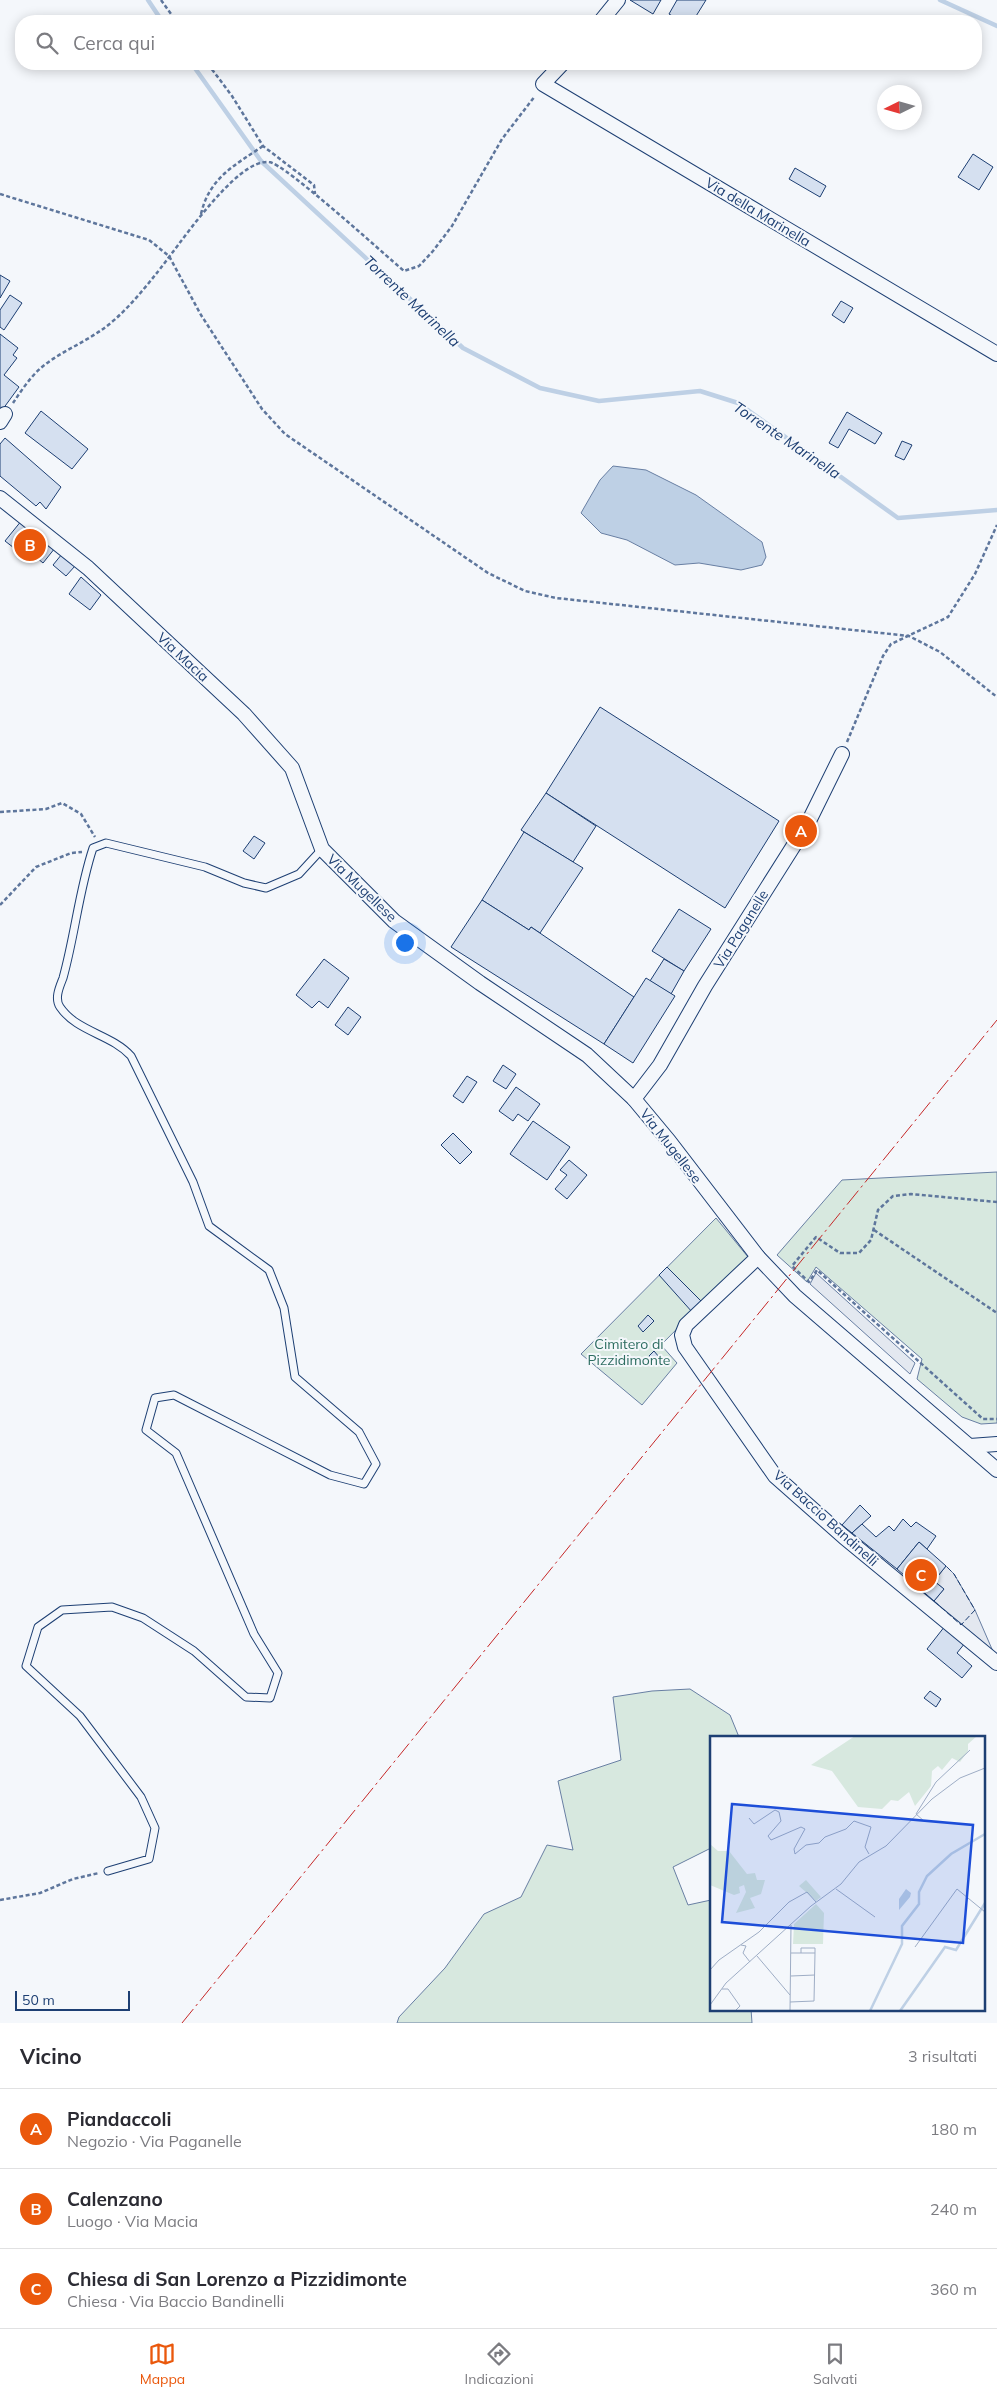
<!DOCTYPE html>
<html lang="it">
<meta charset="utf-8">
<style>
:root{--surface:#fff;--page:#f2f2f3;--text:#2b2b33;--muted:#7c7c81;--line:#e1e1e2;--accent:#ea580c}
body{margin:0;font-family:Mulish,sans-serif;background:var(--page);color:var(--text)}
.compass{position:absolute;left:877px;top:85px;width:45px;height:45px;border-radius:50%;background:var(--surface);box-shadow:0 2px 12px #0003;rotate:265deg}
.scale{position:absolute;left:15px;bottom:12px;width:115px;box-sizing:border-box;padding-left:5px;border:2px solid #1d3f73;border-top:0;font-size:14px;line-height:18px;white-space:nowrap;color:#1d3f73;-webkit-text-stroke:4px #f4f7fb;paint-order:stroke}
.you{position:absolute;left:404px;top:942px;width:18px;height:18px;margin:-12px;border:4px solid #fff;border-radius:50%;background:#1a73e8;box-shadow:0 0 0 8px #1a73e833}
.badge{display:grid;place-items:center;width:32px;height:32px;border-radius:50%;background:var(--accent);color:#fff;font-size:16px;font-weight:700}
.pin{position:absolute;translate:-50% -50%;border:2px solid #fff;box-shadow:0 1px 5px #0006}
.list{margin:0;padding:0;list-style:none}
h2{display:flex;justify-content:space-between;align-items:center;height:65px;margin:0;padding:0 20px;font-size:21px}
h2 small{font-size:16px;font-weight:400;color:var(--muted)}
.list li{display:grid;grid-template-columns:32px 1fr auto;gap:15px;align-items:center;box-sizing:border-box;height:80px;padding:0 20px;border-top:1px solid var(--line)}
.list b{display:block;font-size:19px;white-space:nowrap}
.list p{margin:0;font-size:16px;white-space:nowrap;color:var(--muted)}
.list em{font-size:16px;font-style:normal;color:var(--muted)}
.icon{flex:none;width:28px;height:28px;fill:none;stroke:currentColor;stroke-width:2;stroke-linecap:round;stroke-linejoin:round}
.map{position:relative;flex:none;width:997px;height:2023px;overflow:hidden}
.search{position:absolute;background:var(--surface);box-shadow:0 2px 12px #0003;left:15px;right:15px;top:15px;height:55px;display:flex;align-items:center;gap:12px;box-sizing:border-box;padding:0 18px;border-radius:20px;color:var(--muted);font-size:19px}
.sheet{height:305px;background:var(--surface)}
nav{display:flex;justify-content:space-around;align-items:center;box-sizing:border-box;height:70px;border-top:1px solid var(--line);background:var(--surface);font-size:14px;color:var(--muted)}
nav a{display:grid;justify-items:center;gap:2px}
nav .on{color:var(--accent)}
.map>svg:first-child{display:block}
.green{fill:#d7e8df;stroke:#687fa3}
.parking{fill:#e3e8f0;stroke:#687fa3}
.water{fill:#bed0e5;stroke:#687fa3}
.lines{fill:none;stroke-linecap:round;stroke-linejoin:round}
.stream{stroke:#bed0e5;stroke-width:4.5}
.building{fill:#d5e0f0;stroke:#1d3f73}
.lane-casing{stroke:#1d3f73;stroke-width:9}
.street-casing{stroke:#1d3f73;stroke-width:16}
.path{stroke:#5e769c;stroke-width:2.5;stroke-dasharray:4 2.5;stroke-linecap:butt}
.lane{stroke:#f4f7fb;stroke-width:7}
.street{stroke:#f4f7fb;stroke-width:14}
.fence{stroke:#1d3f73;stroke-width:1;stroke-dasharray:6 2.5;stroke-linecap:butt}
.power{stroke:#c62828;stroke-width:1;stroke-dasharray:18 4 2.5 4;stroke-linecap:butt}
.labels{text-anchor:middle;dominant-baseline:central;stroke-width:4;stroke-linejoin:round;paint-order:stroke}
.street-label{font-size:14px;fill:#1d3f73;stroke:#f4f7fb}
.park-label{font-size:14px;fill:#2c6c60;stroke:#f4f7fb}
.water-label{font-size:15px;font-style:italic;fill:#1d3f73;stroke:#f4f7fb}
.inset-river{fill:none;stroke:#bed0e5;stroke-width:2.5}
.inset-road{fill:none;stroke:#9eadc5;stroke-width:1}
.view{fill:#1d4ed8;fill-opacity:0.15;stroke:#1d4ed8;stroke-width:2.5}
.inset-edge{fill:none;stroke:#1d3f73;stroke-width:2.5}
</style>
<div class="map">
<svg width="997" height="2023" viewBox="0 0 997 2023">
<rect width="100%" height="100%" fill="#f4f7fb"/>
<g class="green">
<path d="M997,1172V1423L981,1424L962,1417L917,1379L922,1359L816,1267L807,1282L777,1255L842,1180Z"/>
<path d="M716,1218L748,1257L661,1345L677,1363L642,1405L581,1354Z"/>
<path d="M690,1689L730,1715L739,1737H711V1848L673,1867L688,1905L711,1900V2009H751L752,2023H397L399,2017L445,1968L484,1914L521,1897L547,1845L573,1850L558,1781L621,1760L613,1697L652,1691Z"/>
</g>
<g class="parking">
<path d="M816,1273L915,1363L910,1374L810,1284Z"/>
<path d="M946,1566L954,1574L975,1610L995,1656L934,1601L944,1589L934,1581Z"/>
</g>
<path class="water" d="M613,466L646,470L696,495L762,542L766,557L762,565L741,570L699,563L675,565L627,540L601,533L581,513L600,480Z"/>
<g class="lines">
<g class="stream">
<path d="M148,0L162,21"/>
<path d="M940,0L997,26"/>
<path d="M192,64L261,161L463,348L540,388L599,401L700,391L738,403L898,518L997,510"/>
</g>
</g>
<g class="building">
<path d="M630,0H661L653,14Z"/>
<path d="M677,0H706L693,21H681L669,14Z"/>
<path d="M973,154L993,167L979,190L958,177Z"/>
<path d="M795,168L826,186L820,197L789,179Z"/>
<path d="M0,275L10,281L0,298Z"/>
<path d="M10,295L22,303L4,330L0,327V310Z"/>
<path d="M841,301L853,308L844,323L832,315Z"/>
<path d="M0,334L18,348L13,355L17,358L4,375L19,387L0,413Z"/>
<path d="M41,411L88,449L72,469L25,433Z"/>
<path d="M847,412L882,433L875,444L849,429L838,448L829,443Z"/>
<path d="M5,438L61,487L46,509L40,502L36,506L0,476V444Z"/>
<path d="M902,441L912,445L904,460L895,456Z"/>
<path d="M22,520L55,548L43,563L36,557L34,559L30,557L27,558L5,541Z"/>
<path d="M62,554L75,566L66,576L53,565Z"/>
<path d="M81,577L101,595L90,610L69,594Z"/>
<path d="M600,707L779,821L725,908L546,793Z"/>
<path d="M546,793L596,826L573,862L521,830Z"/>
<path d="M524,832L583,868L540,933L531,927L529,930L482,900Z"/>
<path d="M254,836L265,843L254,859L243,851Z"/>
<path d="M482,900L529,930L531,927L634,997L604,1044L451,947Z"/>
<path d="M679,909L711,929L684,971L652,951Z"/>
<path d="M324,959L349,978L328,1008L319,1001L312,1008L296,995Z"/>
<path d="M664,959L684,971L671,994L650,981Z"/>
<path d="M646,978L675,996L633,1063L604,1044Z"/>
<path d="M348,1007L361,1017L348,1035L335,1025Z"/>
<path d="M503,1065L516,1074L506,1089L493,1081Z"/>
<path d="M467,1076L477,1082L463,1103L453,1096Z"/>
<path d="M516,1087L540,1104L528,1121L518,1114L513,1121L499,1111Z"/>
<path d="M533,1121L570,1147L547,1180L510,1154Z"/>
<path d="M453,1133L472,1152L460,1164L441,1145Z"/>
<path d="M569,1160L587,1175L567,1199L555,1189L567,1175L560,1170Z"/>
<path d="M667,1267L703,1303L693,1313L659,1275Z"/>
<path d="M648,1315L654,1321L643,1332L638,1326Z"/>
<path d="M654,1351L659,1357L654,1362L649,1356Z"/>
<path d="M860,1505L871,1516L852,1533L842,1525Z"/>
<path d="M903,1519L911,1527L916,1522L936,1536L927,1549L919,1542L897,1569L852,1533L862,1524L876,1537L889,1526L894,1531Z"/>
<path d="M919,1542L946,1566L934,1581L944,1589L934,1601L897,1569Z"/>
<path d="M945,1626L965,1643L957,1653L972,1666L962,1678L927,1649Z"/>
<path d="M930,1691L941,1699L936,1707L924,1698Z"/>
</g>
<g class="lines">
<g class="lane-casing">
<path id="lane" d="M108,1871L149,1859L155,1828L141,1797L80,1716L26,1666L38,1627L62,1610L112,1607L143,1618L194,1651L246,1697L270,1698L278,1673L254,1634L176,1453L146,1430L155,1398L174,1395L330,1475L364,1484L376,1464L359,1432L295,1377L284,1308L269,1270L209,1226L193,1182L131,1056C111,1034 77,1032 60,1007C54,998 60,986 63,978C75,935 79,890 93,848L106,843L205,867L244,883L266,888L299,874L322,849"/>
</g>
<g class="street-casing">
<g id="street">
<path d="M601,21L618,0"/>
<path d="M562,64L543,84L997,354"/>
<path d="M0,422L5,414"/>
<path d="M0,498L88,568L244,714L292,768L322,849L394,921L480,983L587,1055L634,1099L669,1141L758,1257L795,1296L997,1470"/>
<path d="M634,1099L660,1065L705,986L808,823L842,754"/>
<path d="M758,1257L686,1325L682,1335L685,1347L775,1476L844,1537L997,1663"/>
<path d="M970,1446L997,1444"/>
</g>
</g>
<g class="path">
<path d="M161,0L176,21"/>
<path d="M208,64L232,96L263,146L314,185L315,194"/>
<path d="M0,194L149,240L169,256L201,315L262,409L285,434L488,573L525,591L556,598L909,636L940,652L997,697"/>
<path d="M201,214C209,178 235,165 263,146"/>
<path d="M13,403C21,391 31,376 42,367C59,353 81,344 100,331C121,317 140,294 156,274C176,250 236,158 269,162C284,163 385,255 404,271L419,266L433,251L452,226L502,139L535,96"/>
<path d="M847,742L883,656L891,644L948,617L975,574L997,525"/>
<path d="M0,812L46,809L62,803L81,814L95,837"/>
<path d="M0,905L36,867L71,853L82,852"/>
<path d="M997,1202L911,1194L893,1196L878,1210L871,1240L859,1253H840L816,1237L792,1266L809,1282L817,1270L983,1419H997"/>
<path d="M874,1230L997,1313"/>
<path d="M0,1900L40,1893L73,1879L99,1873"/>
</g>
<use href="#lane" class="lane"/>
<use href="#street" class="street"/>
<path class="fence" d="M934,1601L961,1625L975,1610L954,1574L946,1566"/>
<path class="power" d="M182,2023L997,1020"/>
</g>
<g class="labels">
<g class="street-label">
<text transform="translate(758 212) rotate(31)">Via della Marinella</text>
<text transform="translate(183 657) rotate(43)">Via Macia</text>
<text transform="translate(362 888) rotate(44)">Via Mugellese</text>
<text transform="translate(741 929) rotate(-58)">Via Paganelle</text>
<text transform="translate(671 1146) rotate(52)">Via Mugellese</text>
<text transform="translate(826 1518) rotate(42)">Via Baccio Bandinelli</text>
</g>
<g class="park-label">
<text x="629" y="1344">Cimitero di<tspan x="629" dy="16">Pizzidimonte</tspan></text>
</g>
<g class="water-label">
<text transform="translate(412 301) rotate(43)">Torrente Marinella</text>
<text transform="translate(787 440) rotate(34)">Torrente Marinella</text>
</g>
</g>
<g transform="translate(710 1736)">
<rect width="275" height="275" fill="#f4f7fb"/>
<path d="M145,0H267L258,8V15L250,26L242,22L232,34L228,30L222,35L221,50L205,70L199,56L188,65L181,64L172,73L148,71L122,35L101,29ZM0,108L8,115H19L37,138L45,137L47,144H55L51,158L40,162L45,172L26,177L36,156L34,149L29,151L30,157L24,159L0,149ZM96,144L111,161L106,165L89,150ZM106,168L114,177L113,208H83L84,188Z" fill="#d7e8df"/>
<path d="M196,153L201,157L200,161L189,174V163Z" fill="#bed0e5"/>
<path class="inset-river" d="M160,275L192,208V190L209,168V156L217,140L241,118L275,98M190,275L235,211L246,214L275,167"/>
<path class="inset-road" d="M39,82L44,88L65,74L69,76L71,85L58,100L61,104L91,91L95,93L84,113L85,118L96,109L109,107L115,101L136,93L144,85L161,91L155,111L159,118M214,85L206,78L226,46L260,14M126,153L165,181M31,209L36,210L33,217L40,226M205,211L247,153L275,176M91,217V212H105V217M47,220L80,259M0,234L9,224L49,196L79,166L97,156L106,166M81,240L105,239M12,253H18L30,270L25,275M80,266L104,265L105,217H81M0,269L16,247L101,170L131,148L149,126L176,110L222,63L250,42L275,32M80,275L81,189"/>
<path class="view" d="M22,68L263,89L253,207L12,186Z"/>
<rect width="275" height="275" class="inset-edge"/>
</g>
</svg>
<svg class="compass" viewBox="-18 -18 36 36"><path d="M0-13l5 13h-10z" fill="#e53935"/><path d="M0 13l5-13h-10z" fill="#7c7c81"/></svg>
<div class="scale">50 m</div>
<div class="you"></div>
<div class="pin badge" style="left:801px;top:831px">A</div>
<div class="pin badge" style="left:30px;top:545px">B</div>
<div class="pin badge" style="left:921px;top:1575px">C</div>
<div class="search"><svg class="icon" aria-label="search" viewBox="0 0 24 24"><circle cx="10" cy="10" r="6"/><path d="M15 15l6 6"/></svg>Cerca qui</div>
</div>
<section class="sheet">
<h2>Vicino<small>3 risultati</small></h2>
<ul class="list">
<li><span class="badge">A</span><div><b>Piandaccoli</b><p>Negozio · Via Paganelle</p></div><em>180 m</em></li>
<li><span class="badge">B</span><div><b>Calenzano</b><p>Luogo · Via Macia</p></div><em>240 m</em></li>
<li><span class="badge">C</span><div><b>Chiesa di San Lorenzo a Pizzidimonte</b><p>Chiesa · Via Baccio Bandinelli</p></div><em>360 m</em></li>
</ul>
</section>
<nav>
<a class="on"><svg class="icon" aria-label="map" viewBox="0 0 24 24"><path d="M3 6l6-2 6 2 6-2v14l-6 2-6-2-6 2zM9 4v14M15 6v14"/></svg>Mappa</a>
<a><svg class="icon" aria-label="directions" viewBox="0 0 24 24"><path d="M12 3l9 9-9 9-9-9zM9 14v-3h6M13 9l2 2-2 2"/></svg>Indicazioni</a>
<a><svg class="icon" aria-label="saved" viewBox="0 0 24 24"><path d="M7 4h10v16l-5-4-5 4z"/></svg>Salvati</a>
</nav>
